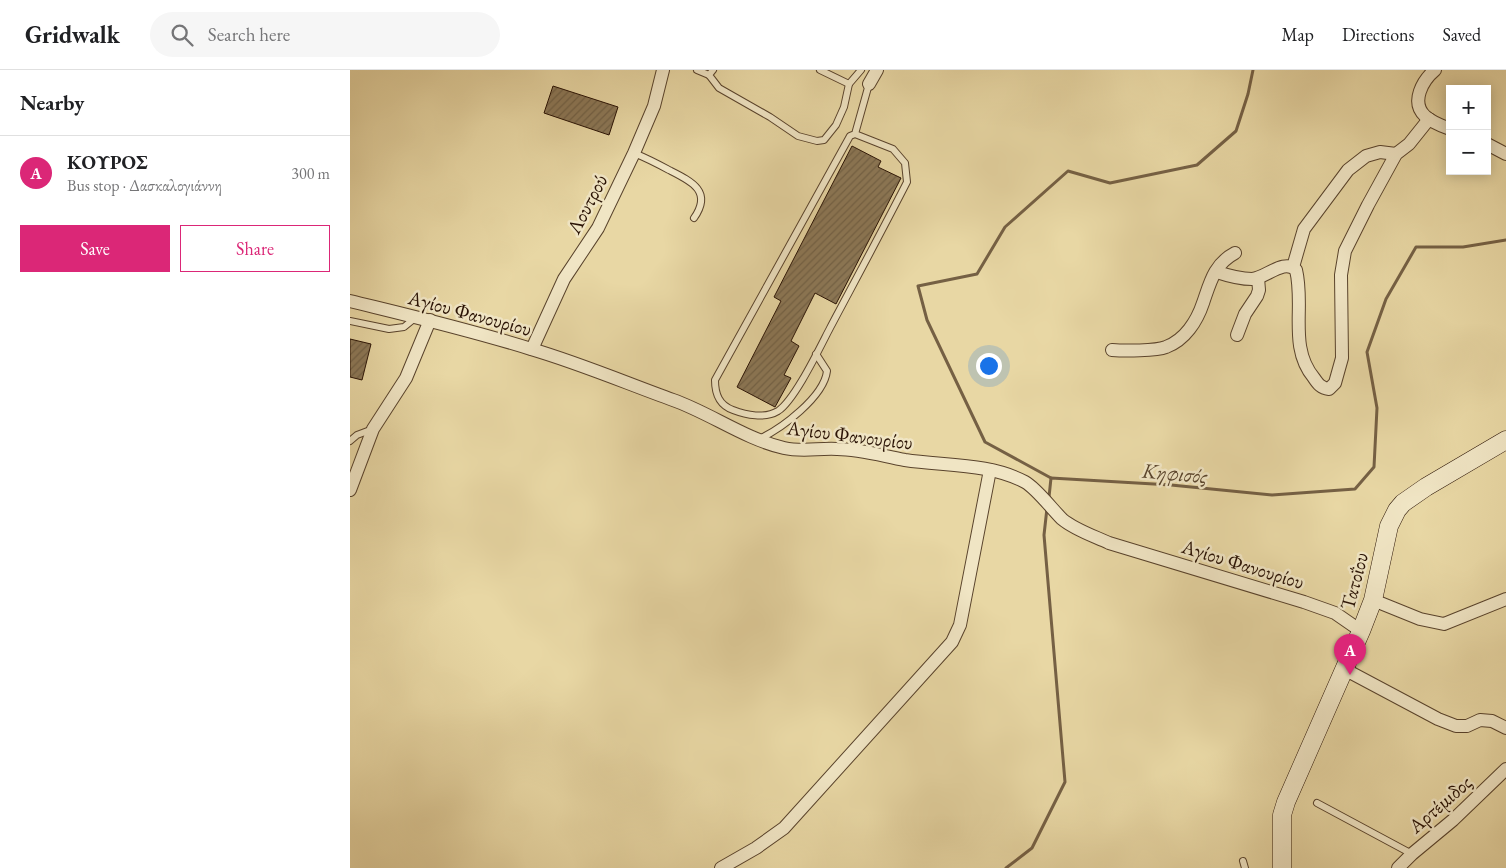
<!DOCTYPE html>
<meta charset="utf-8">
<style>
:root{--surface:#fff;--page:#f6f6f6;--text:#202124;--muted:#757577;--line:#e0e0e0;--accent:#db2777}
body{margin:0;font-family:"EB Garamond",serif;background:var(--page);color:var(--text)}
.controls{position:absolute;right:15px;top:15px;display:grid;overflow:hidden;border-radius:0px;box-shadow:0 2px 12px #0003}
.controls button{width:45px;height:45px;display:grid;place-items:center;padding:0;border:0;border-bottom:1px solid var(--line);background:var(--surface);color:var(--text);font:25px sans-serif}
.you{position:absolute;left:638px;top:295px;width:18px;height:18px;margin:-12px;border:4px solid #fff;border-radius:50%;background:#1a73e8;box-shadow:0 0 0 8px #1a73e833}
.badge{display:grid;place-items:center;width:32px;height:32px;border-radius:50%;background:var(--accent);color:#fff;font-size:16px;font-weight:700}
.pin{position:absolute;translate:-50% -41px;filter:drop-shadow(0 1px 2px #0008)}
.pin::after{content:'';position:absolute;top:26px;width:18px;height:15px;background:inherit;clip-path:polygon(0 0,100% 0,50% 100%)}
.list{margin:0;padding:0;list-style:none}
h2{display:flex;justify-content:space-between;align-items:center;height:65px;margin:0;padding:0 20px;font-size:21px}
h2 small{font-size:16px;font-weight:400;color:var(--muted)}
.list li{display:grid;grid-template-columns:32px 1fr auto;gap:15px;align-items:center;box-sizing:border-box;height:75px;padding:0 20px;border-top:1px solid var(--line)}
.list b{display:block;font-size:19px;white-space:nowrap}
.list p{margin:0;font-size:16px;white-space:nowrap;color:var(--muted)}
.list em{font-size:16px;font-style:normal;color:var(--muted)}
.actions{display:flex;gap:10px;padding:15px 20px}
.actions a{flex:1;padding:11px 0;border:1px solid var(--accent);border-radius:0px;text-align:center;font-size:18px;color:var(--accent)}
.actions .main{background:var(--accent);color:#fff}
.icon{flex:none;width:28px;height:28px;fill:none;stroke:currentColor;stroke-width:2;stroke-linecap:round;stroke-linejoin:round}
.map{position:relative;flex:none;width:1156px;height:798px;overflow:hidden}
header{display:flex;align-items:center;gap:30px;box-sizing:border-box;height:70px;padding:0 25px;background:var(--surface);border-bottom:1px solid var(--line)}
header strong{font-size:24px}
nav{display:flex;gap:28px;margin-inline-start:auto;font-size:18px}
.search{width:350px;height:45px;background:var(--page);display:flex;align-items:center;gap:12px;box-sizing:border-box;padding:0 18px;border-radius:28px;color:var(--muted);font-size:19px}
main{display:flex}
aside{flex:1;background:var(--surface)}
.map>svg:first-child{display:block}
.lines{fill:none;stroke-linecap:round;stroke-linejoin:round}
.stream{stroke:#756044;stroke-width:3}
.building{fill:url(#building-hatch);stroke:#291204}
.service-casing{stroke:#59432c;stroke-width:8}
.minor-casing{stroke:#59432c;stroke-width:14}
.secondary-casing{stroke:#291204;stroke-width:19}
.service{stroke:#f0e5c4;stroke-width:6}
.minor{stroke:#f0e5c4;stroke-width:12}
.secondary{stroke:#f0e5c4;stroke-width:18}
.labels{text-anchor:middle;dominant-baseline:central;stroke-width:5;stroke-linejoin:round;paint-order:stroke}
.street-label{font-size:20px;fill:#291204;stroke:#f0e5c4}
.water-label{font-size:21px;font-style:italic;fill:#5b462e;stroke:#f0e5c4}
</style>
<header>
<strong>Gridwalk</strong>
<div class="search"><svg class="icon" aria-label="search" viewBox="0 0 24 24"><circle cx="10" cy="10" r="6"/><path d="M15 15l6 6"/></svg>Search here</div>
<nav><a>Map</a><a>Directions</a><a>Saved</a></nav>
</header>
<main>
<aside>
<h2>Nearby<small></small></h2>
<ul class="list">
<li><span class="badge">A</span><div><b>ΚΟΥΡΟΣ</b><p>Bus stop · Δασκαλογιάννη</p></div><em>300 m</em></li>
</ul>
<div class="actions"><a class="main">Save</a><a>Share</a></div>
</aside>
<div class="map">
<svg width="1156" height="798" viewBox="0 0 1156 798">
<defs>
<pattern id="building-hatch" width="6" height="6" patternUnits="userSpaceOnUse" patternTransform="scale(1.25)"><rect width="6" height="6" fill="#8c7857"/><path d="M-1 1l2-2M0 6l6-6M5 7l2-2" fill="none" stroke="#726146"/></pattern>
</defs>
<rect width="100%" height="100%" fill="#e8d7a4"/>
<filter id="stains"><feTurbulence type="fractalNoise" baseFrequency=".004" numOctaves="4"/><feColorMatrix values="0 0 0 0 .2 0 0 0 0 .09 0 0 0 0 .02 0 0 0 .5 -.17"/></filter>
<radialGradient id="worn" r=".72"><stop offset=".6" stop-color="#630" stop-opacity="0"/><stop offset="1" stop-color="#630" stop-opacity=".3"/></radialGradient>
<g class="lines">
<g class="stream">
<path d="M701,408L635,372L577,250L568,216L627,204L655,157L718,101L760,113L847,95L886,61L898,24L903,0"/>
<path d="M699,427L701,408L821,415L922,425L1005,419L1024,397L1027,338L1017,282L1036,229L1066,177H1113L1156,170"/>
<path d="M656,798L682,778L715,712L694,465L697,438"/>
</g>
</g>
<g class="building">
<path d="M203,16L268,37L259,65L194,43Z"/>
<path d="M502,76L531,91L528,97L551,108L486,234L465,223L441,271L449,276L434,305L441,308L425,337L387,317L431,231L424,227Z"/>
<path d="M0,269L21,274L12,310L0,307Z"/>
</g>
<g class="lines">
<g class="service-casing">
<g id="service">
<path d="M347,0L359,5"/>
<path d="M363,0L359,5L369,18L420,47L448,66L467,71L474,70L486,55L494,37L499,14L511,0"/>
<path d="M470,0L499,14"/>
<path d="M505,64L543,79L555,93L557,112C532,161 506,209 480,258C470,277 445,330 428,341C415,349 396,345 383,340C369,335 365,324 365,310L500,66L505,64L519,14"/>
<path d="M284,83C296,88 308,94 319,100C341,111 363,121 344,148"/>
<path d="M0,251L39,259L54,257L65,248"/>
<path d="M409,369C431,359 474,327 477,301L466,284"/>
<path d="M0,371L7,365L23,359"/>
<path d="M967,733L1062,784"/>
<path d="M893,791L895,798"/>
</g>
</g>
<g class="minor-casing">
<g id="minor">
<path d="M1085,0C1073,10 1060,32 1075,46C1081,52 1092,56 1100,59"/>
<path d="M519,14L527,0"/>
<path d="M1137,74L1156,84"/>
<path d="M943,197L954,159L998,100L1016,86L1030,82L1046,84"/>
<path d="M867,202C879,206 889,209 902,209C916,208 934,188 946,200C955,236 938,277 964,308C968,314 971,318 979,319L985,313L992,288L991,205L995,181L1018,135L1046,84L1059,74L1079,49"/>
<path d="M0,231C61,246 121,260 181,279C229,293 276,313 323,330C360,343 395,369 434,378C452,382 469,378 487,379C510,379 533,386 555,390C594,396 640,393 675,412C686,418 702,439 712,449C725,460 744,466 759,473L954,532L985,543L1011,561"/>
<path d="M887,265L895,244L907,226L909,220L908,208"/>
<path d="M182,279L214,209L248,158L284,83L304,36L313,0"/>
<path d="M762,280C774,281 806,281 816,277C835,270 847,251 853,233C860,213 864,194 885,183"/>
<path d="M0,420L23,359L56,308L80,250"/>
<path d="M1023,530L1070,549L1094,554L1156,529"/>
<path d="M994,599L1088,649L1106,656H1117L1130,650L1142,651L1156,658"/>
<path d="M371,798L406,778L434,758L602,572L610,555L640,400"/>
<path d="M1048,798L1062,784L1103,750L1156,699"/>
</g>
</g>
<g class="secondary-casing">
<path id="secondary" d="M932,798V745L936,732L1011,561L1023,530L1039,456L1047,440L1053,433L1076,417L1156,370"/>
</g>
<use href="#service" class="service"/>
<use href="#minor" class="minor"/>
<use href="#secondary" class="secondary"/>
</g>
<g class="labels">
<g class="street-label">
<text transform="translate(237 134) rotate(-62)">Λουτρού</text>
<text transform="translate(120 243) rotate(15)">Αγίου Φανουρίου</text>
<text transform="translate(500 365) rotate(7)">Αγίου Φανουρίου</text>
<text transform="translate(893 494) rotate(17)">Αγίου Φανουρίου</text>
<text transform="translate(1004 511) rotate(-75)">Τατοΐου</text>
<text transform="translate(1090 734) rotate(-41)">Αρτέμιδος</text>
</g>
<g class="water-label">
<text transform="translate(825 403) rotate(5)">Κηφισός</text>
</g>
</g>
<rect width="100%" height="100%" filter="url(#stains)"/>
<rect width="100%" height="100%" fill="url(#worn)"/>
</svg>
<div class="controls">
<button>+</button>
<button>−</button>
</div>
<div class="you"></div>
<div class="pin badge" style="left:1000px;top:605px">A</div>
</div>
</main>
